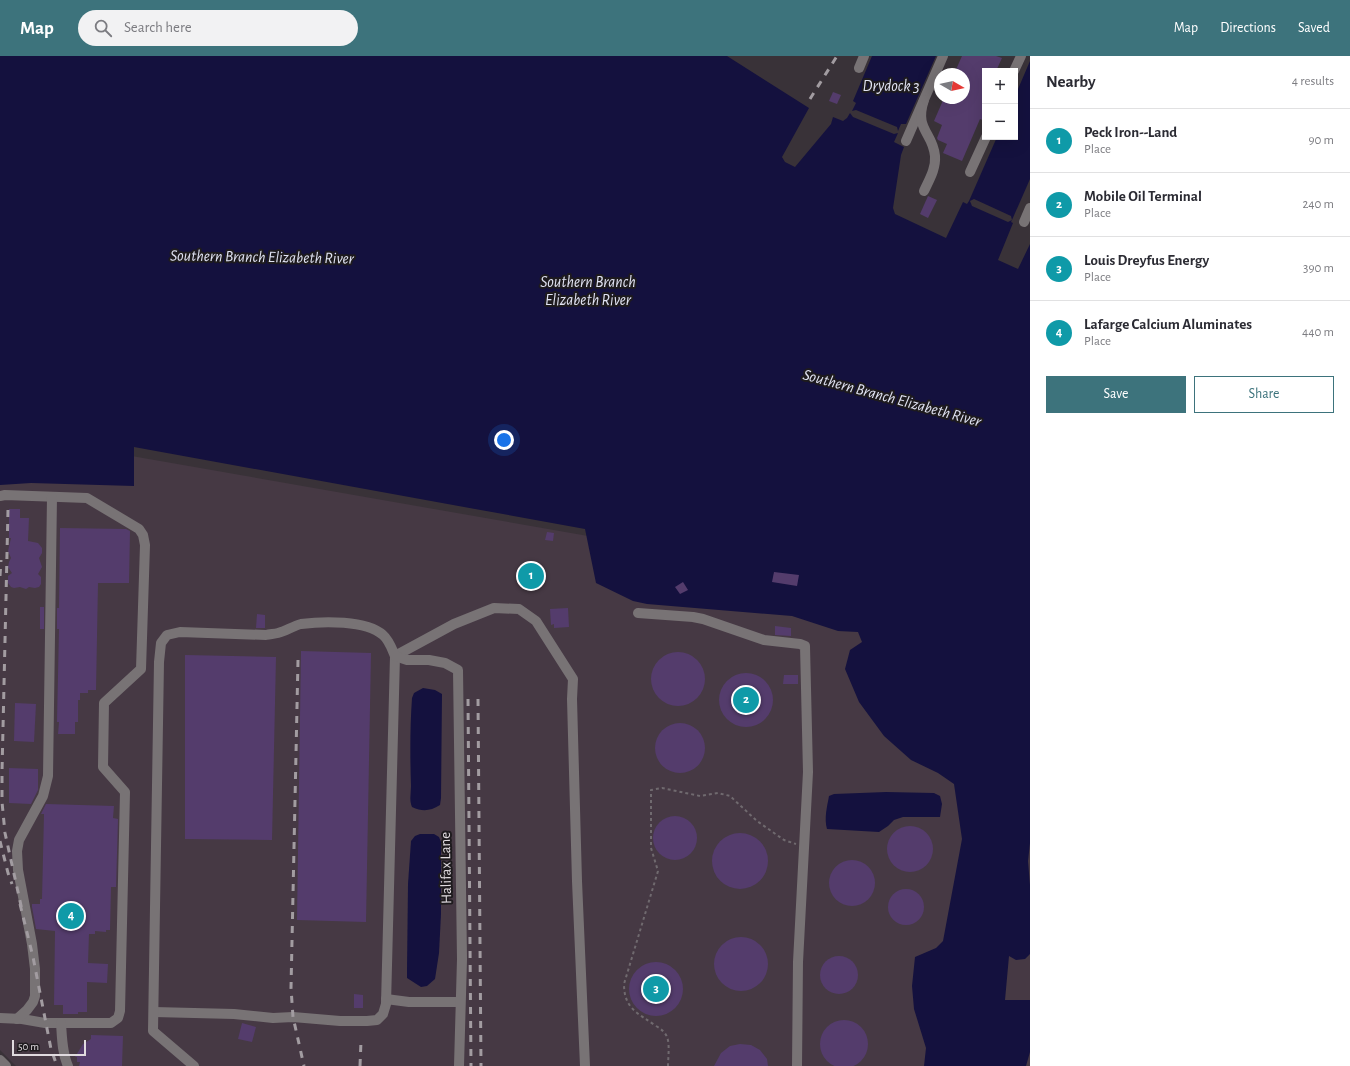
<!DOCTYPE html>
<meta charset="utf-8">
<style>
:root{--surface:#fff;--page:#f2f2f3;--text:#2b2b33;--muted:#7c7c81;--line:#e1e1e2;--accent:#3d737c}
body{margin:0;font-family:"Alegreya Sans",sans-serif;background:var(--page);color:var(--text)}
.controls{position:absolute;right:12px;top:12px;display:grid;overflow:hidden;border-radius:0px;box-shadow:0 4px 16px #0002}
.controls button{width:36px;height:36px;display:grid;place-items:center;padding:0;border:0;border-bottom:1px solid var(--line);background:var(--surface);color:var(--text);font:20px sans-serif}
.compass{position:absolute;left:934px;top:12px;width:36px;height:36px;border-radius:50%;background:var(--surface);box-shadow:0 4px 16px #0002;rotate:99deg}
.scale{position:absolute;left:12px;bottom:10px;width:74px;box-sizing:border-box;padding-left:4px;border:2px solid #e0dbdf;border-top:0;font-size:11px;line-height:14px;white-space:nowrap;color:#e0dbdf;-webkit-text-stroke:3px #1e1b1e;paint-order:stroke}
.you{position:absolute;left:504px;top:384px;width:14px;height:14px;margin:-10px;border:3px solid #fff;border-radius:50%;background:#1a73e8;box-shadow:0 0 0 6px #1a73e833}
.badge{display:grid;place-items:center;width:26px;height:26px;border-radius:50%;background:var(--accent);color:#fff;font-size:13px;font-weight:700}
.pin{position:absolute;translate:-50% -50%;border:2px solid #fff;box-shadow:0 1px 4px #0006}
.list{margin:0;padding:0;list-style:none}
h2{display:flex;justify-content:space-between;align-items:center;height:52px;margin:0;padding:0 16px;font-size:17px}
h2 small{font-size:13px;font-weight:400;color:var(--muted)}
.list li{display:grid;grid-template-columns:26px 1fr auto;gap:12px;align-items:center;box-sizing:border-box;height:64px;padding:0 16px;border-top:1px solid var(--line)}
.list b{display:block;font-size:15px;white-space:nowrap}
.list p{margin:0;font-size:13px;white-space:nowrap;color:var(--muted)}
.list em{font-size:13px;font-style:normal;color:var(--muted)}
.actions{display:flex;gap:8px;padding:12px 16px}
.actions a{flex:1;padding:9px 0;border:1px solid var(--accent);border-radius:0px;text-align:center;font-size:14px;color:var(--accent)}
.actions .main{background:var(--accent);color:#fff}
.icon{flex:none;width:22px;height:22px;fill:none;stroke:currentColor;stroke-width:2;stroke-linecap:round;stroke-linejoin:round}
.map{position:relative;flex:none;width:1030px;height:1010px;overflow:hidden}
header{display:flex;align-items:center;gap:24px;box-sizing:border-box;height:56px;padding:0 20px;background:var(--accent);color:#fff}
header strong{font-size:19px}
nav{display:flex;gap:22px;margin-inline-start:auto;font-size:14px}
.search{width:280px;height:36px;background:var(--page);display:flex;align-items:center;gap:10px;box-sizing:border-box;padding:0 14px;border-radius:22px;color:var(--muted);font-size:15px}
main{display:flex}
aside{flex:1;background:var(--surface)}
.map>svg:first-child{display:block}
.built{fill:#463944}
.water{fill:#14113e;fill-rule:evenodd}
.building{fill:#543c6c}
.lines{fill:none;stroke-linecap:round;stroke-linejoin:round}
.path{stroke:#706a6f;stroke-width:2;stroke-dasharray:3 3;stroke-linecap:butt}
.minor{stroke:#787375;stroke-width:10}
.rail{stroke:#a29ca1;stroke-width:3;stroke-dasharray:7 7;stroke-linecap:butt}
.labels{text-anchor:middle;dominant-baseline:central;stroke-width:4;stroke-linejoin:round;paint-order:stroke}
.street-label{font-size:15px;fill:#e0dbdf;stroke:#1e1b1e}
.water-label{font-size:16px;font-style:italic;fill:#e1e3f3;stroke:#1e1b1e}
</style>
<header>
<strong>Map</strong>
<div class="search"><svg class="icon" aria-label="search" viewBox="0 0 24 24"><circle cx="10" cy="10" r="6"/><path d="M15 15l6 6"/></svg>Search here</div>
<nav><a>Map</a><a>Directions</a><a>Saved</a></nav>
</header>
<main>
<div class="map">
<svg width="1030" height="1010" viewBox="0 0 1030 1010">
<rect width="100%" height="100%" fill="#393238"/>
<path class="built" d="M0,377L588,480L1030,540V1010H16L0,994Z"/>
<g class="water">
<path d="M0,0H727L809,52L782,101L785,106L795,111L831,68L833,61L843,65L847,62L850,57L853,61L894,78L898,77L894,86L904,91L901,99L893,152L895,158L946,182L963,146L967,148L969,145L997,81H1015V40L1030,5V123L1012,164L1011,166L1013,167L998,204L1018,213L1030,188V787L1028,805L1030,829V898L1025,903L1016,904L1009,900L1005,944H1030V996L1026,1010H924L926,992L914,953L912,930L915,901L936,892L943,885L962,783L954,728L938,717L911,704L884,680L859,646L845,613L850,594L862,586L858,576L838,575L792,560L647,548L633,545L596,527L585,473L134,391V430L31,427L0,429ZM974,143L1011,160L1012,164L1008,166L972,150L970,145Z"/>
<path d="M872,0H936L906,68H901L898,75L897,71L856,54L852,55L856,47L853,45Z"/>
<path d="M423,632L435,634L442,638L441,742L440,749C430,755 423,756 412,751C409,744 411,737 411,730C410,700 410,671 412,642L414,637Z"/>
<path d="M886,736L934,737L940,740L942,748L940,761H903L894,764L888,770L879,776L827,773C824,762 827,751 829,740L834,738Z"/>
<path d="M420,778H434L439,781L441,786V858L439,897L435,923L427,930L421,931L407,922V914L408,828L411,785L415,780Z"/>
</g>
<g class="building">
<path d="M962,0H996L1002,2L996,15H985V65L980,63L962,105L943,97L947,88L938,84L937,82L942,69L934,65L944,42H964V18H954Z"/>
<path d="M833,36L841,39L837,48L829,45Z"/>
<path d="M928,140L937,144L928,162L920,158Z"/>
<path d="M9,453H20V462H29L28,485L38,487L42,492V497L39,502L42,511L38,518L41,521V528L39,531L35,532L29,531L26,533L20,531L14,532L11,531L8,527V520L12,517L8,511L9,506L11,502L8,495L11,482H9Z"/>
<path d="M60,472L126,473L130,475L129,527H98L96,634H88V637H80V644H78V666H75V678H58L59,666H57L59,573H57V552H59Z"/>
<path d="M547,476L554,477L553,485L545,484Z"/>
<rect x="520" y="511" width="22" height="19"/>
<path d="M774,516L799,519L797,530L772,526Z"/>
<path d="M683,526L688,534L680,538L675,531Z"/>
<rect x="40" y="551" width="4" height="22"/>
<path d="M568,552L569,571L554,572V568L551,569L550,553Z"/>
<path d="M257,558L265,559V572H256Z"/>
<path d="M775,570L791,572V580L775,579Z"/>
<path d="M301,595L371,597L366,866L297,864Z"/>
<circle cx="678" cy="623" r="27"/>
<path d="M185,599L276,601L272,784L185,783Z"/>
<circle cx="746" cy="644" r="27"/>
<path d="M784,619H798V628H783Z"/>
<path d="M15,647L36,648L34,686L14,685Z"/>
<circle cx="680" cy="692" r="25"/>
<path d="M9,712L38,713V734L31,748L9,747Z"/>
<path d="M46,748L114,750L113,762L118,763L116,831H111L110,874H106V876L95,875V878H89L88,907L108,908L107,927L87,926V956H78V958H63V949H54L55,875L36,873L32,851V848H40V843H42L44,758H41Z"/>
<circle cx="675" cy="782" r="22"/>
<circle cx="910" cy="793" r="23"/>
<circle cx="740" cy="805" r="28"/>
<circle cx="852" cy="827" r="23"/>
<circle cx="906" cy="851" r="18"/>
<circle cx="741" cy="908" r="27"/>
<circle cx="839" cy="919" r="19"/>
<circle cx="656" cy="933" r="27"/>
<path d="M354,938L363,939V952H354Z"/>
<circle cx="844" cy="988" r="24"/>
<path d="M242,967L256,971L252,986L238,983Z"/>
<path d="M91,979L123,980L122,1010H79L80,1006H77V1001H75L83,988L91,983Z"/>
<path d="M740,988L751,989L760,994L767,1003L768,1010H714L721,997L730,990Z"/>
</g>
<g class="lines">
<path class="path" d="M668,1010C668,1003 670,988 667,981C665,976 661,973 656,970C638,957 624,953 624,928L658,815L651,792V734L662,732L700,740L718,737L730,740L757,765L784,784L796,788"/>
<g class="minor">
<path d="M859,12L864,0"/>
<path d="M1014,15L1021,0"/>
<path d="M906,85L943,0"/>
<path d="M970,116L986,81"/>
<path d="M924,135C929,124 936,113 935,100C933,76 914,74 924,44"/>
<path d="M1024,166L1030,152"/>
<path d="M0,440L5,439L87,442L139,473L143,479L145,489L141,613L104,647L103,711L125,736L120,955L118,962L111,967H45L22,963L0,962"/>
<path d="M638,557L693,561L703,563L764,584L800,588L805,590L808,716L798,906L797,1010"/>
<path d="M386,943L409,946H460"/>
<path d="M154,956L234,958L273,962L293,961L340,965H367L377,964L383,958L386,948L395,600L454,568L494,552L519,553L536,565L573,623L572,643L577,825L585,1010"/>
<path d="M17,963L27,954L33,946L35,940V913L32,888L18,814L17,795L19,784L43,740L48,720L52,441"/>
<path d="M61,967C62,981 62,997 68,1010"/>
<path d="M0,1004L6,1010"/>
<path d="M194,1010L153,975L159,606L161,587L167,579L180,576L266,579C270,578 274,578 278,577C286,575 293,570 301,568C323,565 366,564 383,579C389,584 392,593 395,600L407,604H429L445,607L458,614L462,903L459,1010"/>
</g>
<g class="rail">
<path d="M810,43L837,0"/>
<path d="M8,454L2,716V746L5,777L22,854"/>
<path d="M0,520L1,504"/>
<path d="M298,604L291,932L293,961L304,1010"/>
<path d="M468,643L471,1010"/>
<path d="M478,643L481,1010"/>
<path d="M0,785L8,817L12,828"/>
<path d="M20,848L33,901L51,993L57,1010"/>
<path d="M360,1010L361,985"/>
</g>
</g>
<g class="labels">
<g class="street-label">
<text transform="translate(446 812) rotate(-91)">Halifax Lane</text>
</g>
<g class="water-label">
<text x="891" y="30">Drydock 3</text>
<text transform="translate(262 201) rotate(1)">Southern Branch Elizabeth River</text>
<text x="588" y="226">Southern Branch<tspan x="588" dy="18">Elizabeth River</tspan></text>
<text transform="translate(892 342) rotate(15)">Southern Branch Elizabeth River</text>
</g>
</g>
</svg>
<div class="controls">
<button>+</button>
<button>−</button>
</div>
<svg class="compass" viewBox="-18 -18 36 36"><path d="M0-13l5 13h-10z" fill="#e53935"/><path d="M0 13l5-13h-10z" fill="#7c7c81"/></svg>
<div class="scale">50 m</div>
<div class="you"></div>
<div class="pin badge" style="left:531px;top:520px;background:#0f9aa8">1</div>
<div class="pin badge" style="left:746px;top:644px;background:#0f9aa8">2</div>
<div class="pin badge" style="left:656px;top:933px;background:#0f9aa8">3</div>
<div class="pin badge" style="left:71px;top:860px;background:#0f9aa8">4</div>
</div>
<aside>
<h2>Nearby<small>4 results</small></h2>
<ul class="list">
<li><span class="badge" style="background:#0f9aa8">1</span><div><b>Peck Iron--Land</b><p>Place</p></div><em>90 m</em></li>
<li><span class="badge" style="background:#0f9aa8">2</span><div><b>Mobile Oil Terminal</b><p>Place</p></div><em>240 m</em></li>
<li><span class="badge" style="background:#0f9aa8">3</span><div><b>Louis Dreyfus Energy</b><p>Place</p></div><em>390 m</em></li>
<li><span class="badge" style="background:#0f9aa8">4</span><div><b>Lafarge Calcium Aluminates</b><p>Place</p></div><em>440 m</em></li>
</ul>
<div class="actions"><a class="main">Save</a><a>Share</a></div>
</aside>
</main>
